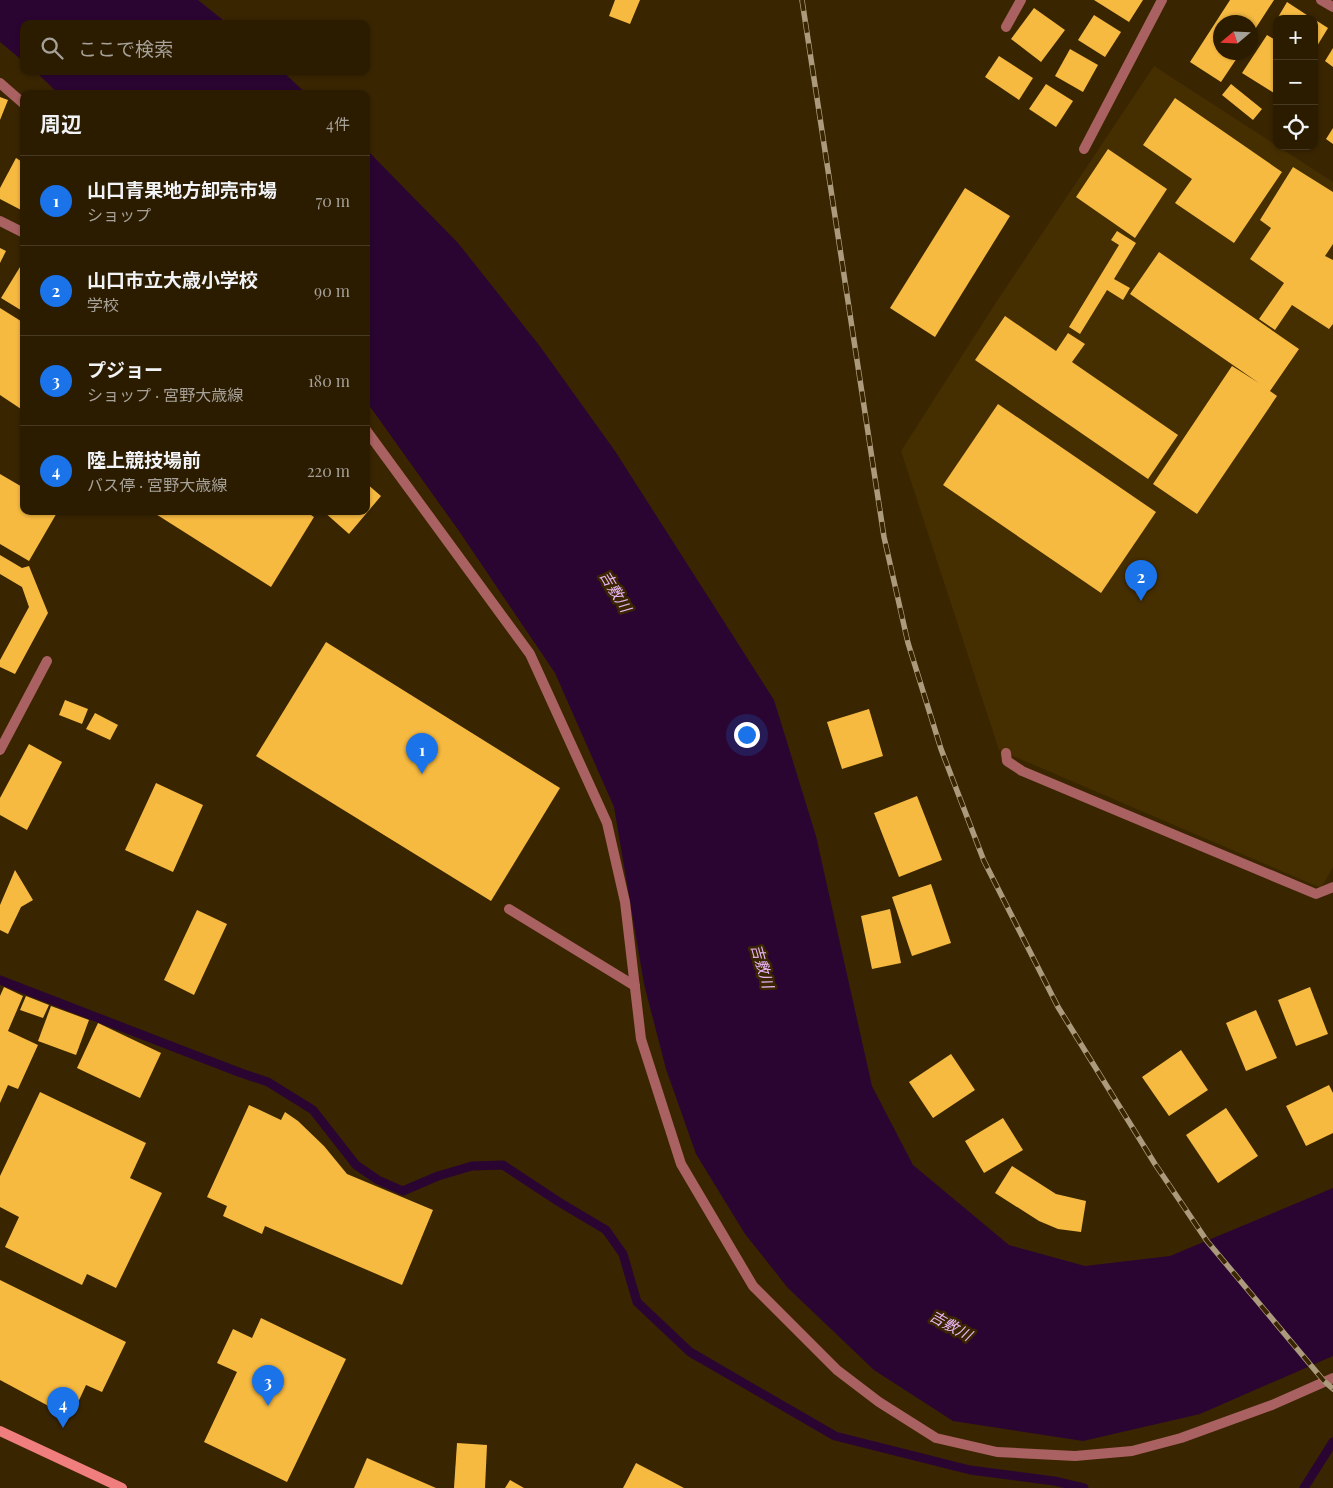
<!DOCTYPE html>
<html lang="ja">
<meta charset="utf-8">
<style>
:root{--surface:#2b1c00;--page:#37290f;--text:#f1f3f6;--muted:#a6a199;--line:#473a22;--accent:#1a73e8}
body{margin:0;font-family:"Playfair Display","Noto Sans JP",serif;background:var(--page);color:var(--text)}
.controls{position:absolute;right:15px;top:15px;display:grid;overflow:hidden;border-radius:10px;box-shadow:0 1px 4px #0004}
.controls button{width:45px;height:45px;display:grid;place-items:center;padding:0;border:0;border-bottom:1px solid var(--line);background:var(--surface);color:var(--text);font:25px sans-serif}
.compass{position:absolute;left:1213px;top:15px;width:45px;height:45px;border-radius:50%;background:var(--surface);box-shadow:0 1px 4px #0004;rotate:251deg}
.you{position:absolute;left:746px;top:734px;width:18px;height:18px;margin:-12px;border:4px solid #fff;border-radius:50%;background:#1a73e8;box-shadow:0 0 0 8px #1a73e833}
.badge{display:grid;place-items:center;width:32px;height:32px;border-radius:50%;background:var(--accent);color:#fff;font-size:16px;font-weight:700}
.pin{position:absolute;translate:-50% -41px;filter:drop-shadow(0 1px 2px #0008)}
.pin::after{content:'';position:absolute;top:26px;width:18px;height:15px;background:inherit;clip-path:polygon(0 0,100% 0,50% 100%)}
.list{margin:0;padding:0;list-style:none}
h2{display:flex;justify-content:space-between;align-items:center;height:65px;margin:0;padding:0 20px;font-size:21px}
h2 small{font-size:16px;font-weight:400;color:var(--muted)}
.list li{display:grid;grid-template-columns:32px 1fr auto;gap:15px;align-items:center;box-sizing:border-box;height:90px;padding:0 20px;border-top:1px solid var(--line)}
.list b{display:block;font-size:19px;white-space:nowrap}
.list p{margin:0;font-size:16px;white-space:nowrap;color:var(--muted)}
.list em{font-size:16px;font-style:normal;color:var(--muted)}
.icon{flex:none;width:28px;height:28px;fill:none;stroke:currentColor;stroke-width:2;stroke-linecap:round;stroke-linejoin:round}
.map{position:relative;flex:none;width:1333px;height:1488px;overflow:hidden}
.search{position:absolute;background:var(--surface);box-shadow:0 1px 4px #0004;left:20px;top:20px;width:350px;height:55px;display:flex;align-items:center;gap:12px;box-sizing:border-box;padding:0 18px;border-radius:10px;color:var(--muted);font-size:19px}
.panel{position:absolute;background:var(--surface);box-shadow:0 1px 4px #0004;left:20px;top:90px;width:350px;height:425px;border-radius:10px}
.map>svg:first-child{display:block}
.built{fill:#452e00}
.water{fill:#2b0532}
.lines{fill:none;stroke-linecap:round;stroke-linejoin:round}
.stream{stroke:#2b0532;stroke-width:9}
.building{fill:#f7ba41}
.street{stroke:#a96161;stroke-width:10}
.secondary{stroke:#f17e7f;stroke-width:10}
.rail-casing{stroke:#ab9a7c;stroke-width:5.5}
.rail{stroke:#392500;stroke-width:4;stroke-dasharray:11;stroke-linecap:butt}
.labels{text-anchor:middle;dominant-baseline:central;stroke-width:5;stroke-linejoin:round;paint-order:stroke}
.water-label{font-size:15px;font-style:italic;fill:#ecb5f7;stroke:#392500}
</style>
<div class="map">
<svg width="1333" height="1488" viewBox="0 0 1333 1488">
<rect width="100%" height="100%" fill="#392500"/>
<path class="built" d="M1154,66L1333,182V867L1321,888L999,750L901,451L997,301Z"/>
<g class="water">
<path d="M0,0H198L228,24H24V62L0,42Z"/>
<path d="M35,71H282L307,94H59Z"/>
<path d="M366,149L458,243L539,345L615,451L774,700L816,836L872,1086L913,1165L1009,1245L1085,1266L1170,1256L1333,1188V1356L1200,1414L1083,1441L953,1421L874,1370L788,1288L745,1234L696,1154L666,1069L644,984L614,807L555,673L459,531L366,401Z"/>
</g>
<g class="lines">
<g class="stream">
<path d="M0,980L241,1073L268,1082L313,1110L356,1165L378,1180L403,1191L438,1176L472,1166L503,1165L559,1202L606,1230L623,1254L637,1302L690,1352L835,1436L970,1470L1054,1481L1084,1488"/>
<path d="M1304,1488L1333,1442"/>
</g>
</g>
<g class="building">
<path d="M615,0H640L630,24L609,16Z"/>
<path d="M1094,0H1143L1129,22Z"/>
<path d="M1230,0H1274L1250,37V22H1220V52H1241L1221,82L1190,62Z"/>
<path d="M1287,2L1313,19H1277Z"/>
<path d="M1034,8L1065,30L1041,62L1011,39Z"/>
<path d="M1094,15L1121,32L1105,57L1078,40Z"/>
<path d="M1314,19L1328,28L1314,51Z"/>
<path d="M1267,35L1277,41V95L1242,73Z"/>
<path d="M1333,48V67L1325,61Z"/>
<path d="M1070,49L1098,65L1083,92L1055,76Z"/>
<path d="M999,56L1033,78L1019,100L985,77Z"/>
<path d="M1046,84L1073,101L1056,127L1029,109Z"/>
<path d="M1231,84L1262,109L1253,120L1222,95Z"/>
<path d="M0,97L8,100L0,120Z"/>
<path d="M1175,98L1282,172L1234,243L1175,203L1192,179L1143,145Z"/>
<path d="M1333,128V144L1326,139Z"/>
<path d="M1108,149L1167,189L1135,238L1076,197Z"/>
<path d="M16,158L24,163L23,211L0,199V188Z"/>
<path d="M1293,167L1333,192V244L1325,256L1333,260V324L1329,329L1292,305L1275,330L1259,319L1284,283L1250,259L1271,228L1260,220Z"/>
<path d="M965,188L1010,216L935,337L890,308Z"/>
<path d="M1117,231L1136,243L1114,279L1130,288L1123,300L1107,290L1080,334L1069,327L1119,245L1111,240Z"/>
<path d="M0,248L6,251L0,263Z"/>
<path d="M1159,252L1299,349L1270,391L1277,396L1197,514L1153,484L1232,366L1259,383L1130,294Z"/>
<path d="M20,267L24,269V312L1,298Z"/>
<path d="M0,308L24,323V411L0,395Z"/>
<path d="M1005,316L1056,351L1068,333L1085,344L1072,362L1178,435L1148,479L975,360Z"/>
<path d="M998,404L1156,512L1101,593L943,485Z"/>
<path d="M0,474L24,488V511H58L29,561L0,544Z"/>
<path d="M366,483L381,496L349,534L323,511H366Z"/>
<path d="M151,511H305L314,517L271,587Z"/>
<path d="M0,555L22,568L29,566L48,613L15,674L0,667V660L29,607L22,587L0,574Z"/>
<path d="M326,642L560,788L491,901L256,756Z"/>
<path d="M65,700L88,709L82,724L59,715Z"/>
<path d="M869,709L883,756L842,769L827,722Z"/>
<path d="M95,713L118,725L110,740L86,729Z"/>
<path d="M29,744L62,762L27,830L0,815V798Z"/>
<path d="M156,783L203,805L173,872L125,850Z"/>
<path d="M917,796L942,860L899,877L874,813Z"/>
<path d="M15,870L33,900L21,907L8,934L0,930V905Z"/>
<path d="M931,884L951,943L912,956L892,897Z"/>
<path d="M890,909L901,963L872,969L861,916Z"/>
<path d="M197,910L227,924L194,995L164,980Z"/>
<path d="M4,987L23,996L8,1031L38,1045L18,1089L8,1085L0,1103V996Z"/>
<path d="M1310,987L1328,1034L1296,1046L1278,1000Z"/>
<path d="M26,996L49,1005L43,1018L20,1010Z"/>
<path d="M51,1006L89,1020L76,1055L38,1041Z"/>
<path d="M1256,1010L1277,1058L1246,1071L1226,1023Z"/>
<path d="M98,1023L161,1053L140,1098L77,1068Z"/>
<path d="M1181,1050L1208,1090L1169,1116L1142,1077Z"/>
<path d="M951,1054L975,1090L933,1118L909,1082Z"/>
<path d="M1329,1085L1333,1093V1133L1306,1146L1286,1106Z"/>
<path d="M40,1092L146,1143L130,1178L162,1193L116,1288L87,1274L82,1285L5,1247L19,1217L0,1207V1176Z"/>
<path d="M249,1105L281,1120L285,1112L298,1121L324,1146L347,1174L433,1210L402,1285L265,1226L262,1234L223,1216L227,1206L207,1197Z"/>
<path d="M1226,1108L1258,1156L1218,1183L1186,1135Z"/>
<path d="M1003,1118L1023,1150L984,1173L965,1141Z"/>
<path d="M1012,1166L1056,1194L1086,1201L1081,1232L1058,1229L1039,1221L995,1193Z"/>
<path d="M0,1280L126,1342L102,1392L86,1385L75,1409L56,1410L0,1380Z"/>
<path d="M261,1318L346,1359L287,1482L204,1442L237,1372L217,1363L233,1329L252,1338Z"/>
<path d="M457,1443L487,1445L485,1488H454Z"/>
<path d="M367,1458L436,1488H354Z"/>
<path d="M636,1463L684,1488H623Z"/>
<path d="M510,1480L524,1488H505Z"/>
</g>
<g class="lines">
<g class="street">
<path d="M1321,0L1333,7"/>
<path d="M1006,27L1021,0"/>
<path d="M0,83L24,104"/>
<path d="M1084,149L1162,0"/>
<path d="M0,221L24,233"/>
<path d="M366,430L530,654L607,823L625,902L641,1039L681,1164L753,1286L837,1370L879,1402L936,1438L997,1452L1075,1456L1132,1451L1181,1438L1272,1405L1333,1378"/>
<path d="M0,750L47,661"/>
<path d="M1006,753L1007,761L1022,771L1316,894L1333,887"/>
<path d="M509,909L635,986"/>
</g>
<path class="secondary" d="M0,1431L122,1488"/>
<g class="rail-casing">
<path id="rail" d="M802,0L884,537L908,643L941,749L984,861L1058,1007L1155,1164L1207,1241L1324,1381L1333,1389"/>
</g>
<use href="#rail" class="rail"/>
</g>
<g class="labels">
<g class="water-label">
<text transform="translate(616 591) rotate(59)">吉敷川</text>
<text transform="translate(763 966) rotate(74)">吉敷川</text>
<text transform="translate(951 1325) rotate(29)">吉敷川</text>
</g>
</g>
</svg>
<div class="controls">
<button>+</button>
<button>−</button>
<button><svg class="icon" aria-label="locate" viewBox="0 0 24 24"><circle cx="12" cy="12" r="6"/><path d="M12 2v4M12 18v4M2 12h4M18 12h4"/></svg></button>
</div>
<svg class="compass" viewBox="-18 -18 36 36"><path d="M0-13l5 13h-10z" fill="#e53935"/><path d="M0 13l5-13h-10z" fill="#a6a199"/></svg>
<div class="you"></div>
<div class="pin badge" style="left:422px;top:774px">1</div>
<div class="pin badge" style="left:1141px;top:601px">2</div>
<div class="pin badge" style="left:268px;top:1406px">3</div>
<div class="pin badge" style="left:63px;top:1428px">4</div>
<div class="search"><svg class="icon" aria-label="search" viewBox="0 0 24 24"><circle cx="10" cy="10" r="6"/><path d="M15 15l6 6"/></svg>ここで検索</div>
<section class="panel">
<h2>周辺<small>4件</small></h2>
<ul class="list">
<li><span class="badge">1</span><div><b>山口青果地方卸売市場</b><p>ショップ</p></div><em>70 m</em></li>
<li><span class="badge">2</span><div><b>山口市立大歳小学校</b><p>学校</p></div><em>90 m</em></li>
<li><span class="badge">3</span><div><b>プジョー</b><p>ショップ · 宮野大歳線</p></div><em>180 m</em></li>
<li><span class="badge">4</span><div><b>陸上競技場前</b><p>バス停 · 宮野大歳線</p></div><em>220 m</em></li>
</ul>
</section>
</div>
